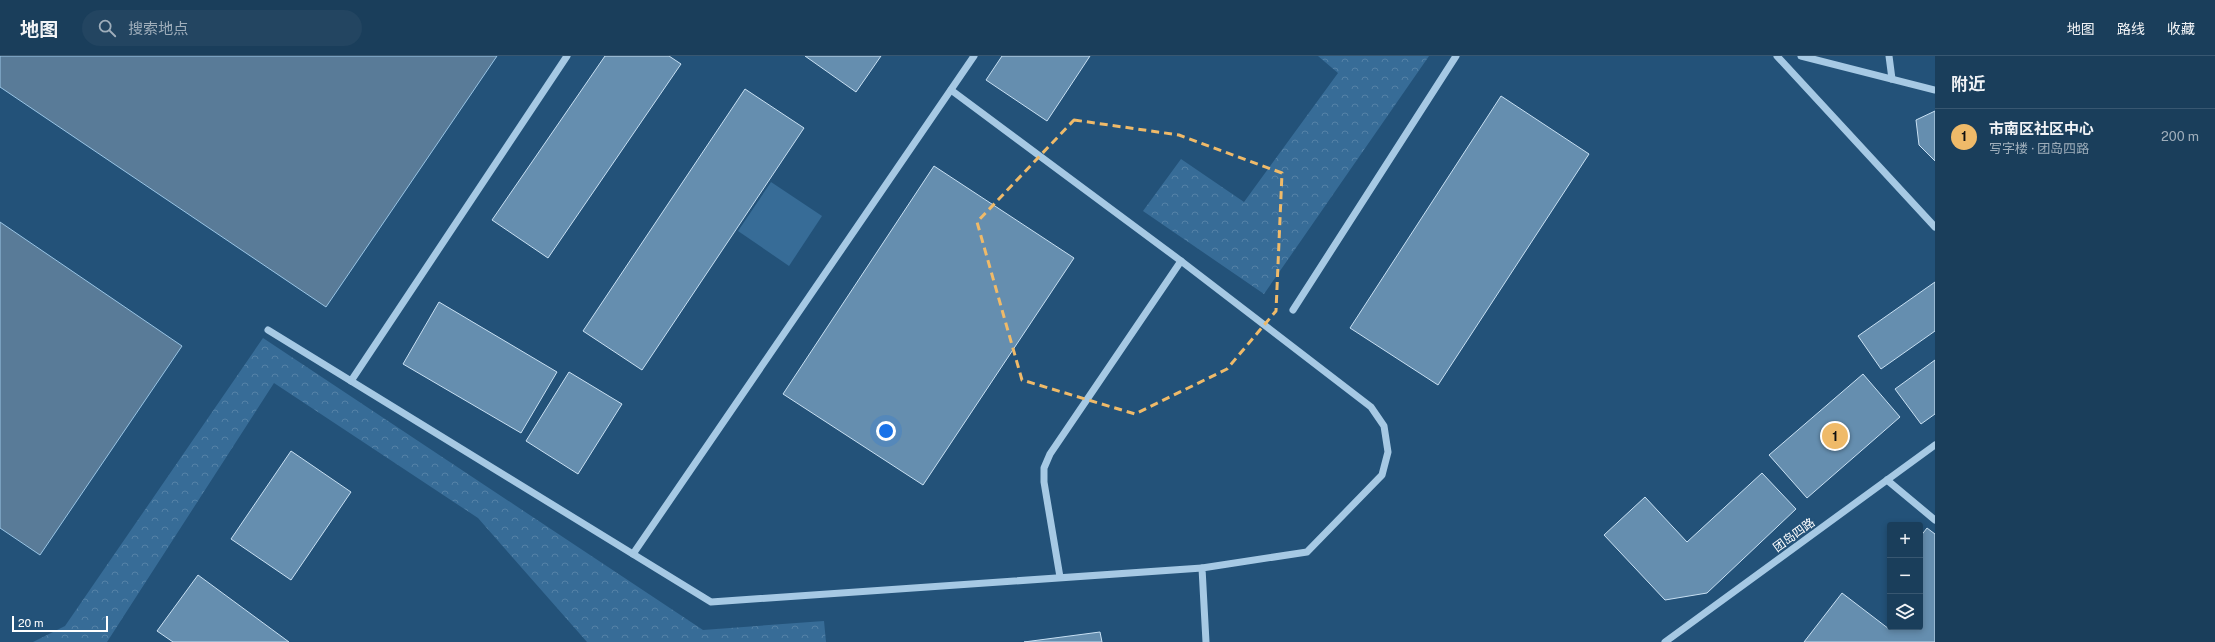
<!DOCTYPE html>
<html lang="zh">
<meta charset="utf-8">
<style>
:root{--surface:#1a3e5b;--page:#234561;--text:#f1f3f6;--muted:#9faebb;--line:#385771;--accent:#efba69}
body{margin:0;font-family:"Public Sans","Noto Sans SC",sans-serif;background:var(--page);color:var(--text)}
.controls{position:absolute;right:12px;bottom:12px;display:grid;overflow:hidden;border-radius:4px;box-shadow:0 2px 6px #0003}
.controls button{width:36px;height:36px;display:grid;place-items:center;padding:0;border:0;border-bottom:1px solid var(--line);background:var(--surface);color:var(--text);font:20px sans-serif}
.scale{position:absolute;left:12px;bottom:10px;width:96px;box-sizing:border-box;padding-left:4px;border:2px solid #fff;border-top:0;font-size:11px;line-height:14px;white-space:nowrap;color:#fff;-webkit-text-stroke:3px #235279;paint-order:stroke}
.you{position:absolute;left:886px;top:375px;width:14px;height:14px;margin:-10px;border:3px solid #fff;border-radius:50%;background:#1a73e8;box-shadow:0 0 0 6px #1a73e833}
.badge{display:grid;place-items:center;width:26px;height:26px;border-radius:50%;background:var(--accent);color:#111;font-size:13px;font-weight:700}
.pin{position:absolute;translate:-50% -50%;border:2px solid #fff;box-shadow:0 1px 4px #0006}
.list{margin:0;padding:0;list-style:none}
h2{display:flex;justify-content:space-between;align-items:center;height:52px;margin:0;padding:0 16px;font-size:17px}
h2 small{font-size:13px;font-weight:400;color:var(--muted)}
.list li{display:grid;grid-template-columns:26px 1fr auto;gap:12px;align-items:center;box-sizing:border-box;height:56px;padding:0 16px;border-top:1px solid var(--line)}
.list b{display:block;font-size:15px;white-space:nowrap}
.list p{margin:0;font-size:13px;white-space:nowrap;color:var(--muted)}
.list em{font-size:13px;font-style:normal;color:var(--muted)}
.icon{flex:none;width:22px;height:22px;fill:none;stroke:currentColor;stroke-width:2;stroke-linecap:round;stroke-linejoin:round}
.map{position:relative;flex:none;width:1935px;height:586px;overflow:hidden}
header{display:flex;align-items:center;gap:24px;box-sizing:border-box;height:56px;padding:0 20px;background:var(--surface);border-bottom:1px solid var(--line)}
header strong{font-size:19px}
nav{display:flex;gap:22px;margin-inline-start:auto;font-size:14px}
.search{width:280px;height:36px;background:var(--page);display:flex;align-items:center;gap:10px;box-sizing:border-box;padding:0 14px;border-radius:22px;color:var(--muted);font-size:15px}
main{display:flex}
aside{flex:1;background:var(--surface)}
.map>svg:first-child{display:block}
.grass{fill:#376c97}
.forest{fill:url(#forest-crowns)}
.water{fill:#597b98;stroke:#9ac5e5}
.building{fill:#658eaf;stroke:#c8e0f3}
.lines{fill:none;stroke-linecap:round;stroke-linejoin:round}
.minor{stroke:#a6c9e4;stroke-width:7}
.marked{fill:none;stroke:#efba69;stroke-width:3;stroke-dasharray:8 5;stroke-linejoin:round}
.labels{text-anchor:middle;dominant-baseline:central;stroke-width:3.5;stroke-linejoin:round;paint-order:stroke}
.street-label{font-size:12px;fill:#fff;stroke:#235279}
</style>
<header>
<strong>地图</strong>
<div class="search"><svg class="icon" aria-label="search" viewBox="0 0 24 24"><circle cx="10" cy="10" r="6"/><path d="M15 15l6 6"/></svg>搜索地点</div>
<nav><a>地图</a><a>路线</a><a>收藏</a></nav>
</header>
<main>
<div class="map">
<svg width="1935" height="586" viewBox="0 0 1935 586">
<defs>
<pattern id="forest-crowns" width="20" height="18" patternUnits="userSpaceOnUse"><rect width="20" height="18" fill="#376c97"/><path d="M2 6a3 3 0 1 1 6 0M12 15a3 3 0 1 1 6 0" fill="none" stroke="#5582a7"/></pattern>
</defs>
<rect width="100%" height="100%" fill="#235279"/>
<path class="grass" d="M771,126L822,160L789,210L738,175Z"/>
<g class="forest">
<path d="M1318,0H1429L1264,238L1143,155L1181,103L1244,146L1338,17Z"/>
<path d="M263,282L703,574L824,565L826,586H587L478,462L274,327L107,586H33L65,570Z"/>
</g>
<g class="water">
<path d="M0,0H497L326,251L0,31Z"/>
<path d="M0,166L182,290L40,499L0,472Z"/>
</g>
<g class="building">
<path d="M605,0H669L681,8L548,202L492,164Z"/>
<path d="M805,0H881L856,36Z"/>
<path d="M1002,0H1090L1047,65L986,24Z"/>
<path d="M745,33L804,72L642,314L583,275Z"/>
<path d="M1501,40L1589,98L1438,329L1350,272Z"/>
<path d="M1935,55V105L1919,89L1916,64Z"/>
<path d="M934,110L1074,202L923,429L783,338Z"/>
<path d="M1935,226V275L1881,313L1858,280Z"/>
<path d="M439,246L557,316L521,377L403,308Z"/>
<path d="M1935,304V358L1921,368L1895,333Z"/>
<path d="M569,316L622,348L578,418L526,385Z"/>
<path d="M1863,318L1900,361L1807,442L1769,399Z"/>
<path d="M291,395L351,436L291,524L231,483Z"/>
<path d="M1762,417L1796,453L1707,537L1665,544L1604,479L1645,441L1687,486Z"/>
<path d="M1927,472L1935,478V586H1804L1842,537L1889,573L1890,571H1920V481Z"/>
<path d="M198,519L289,586H173L157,575Z"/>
<path d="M1100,576L1102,586H1024Z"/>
</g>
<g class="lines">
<g class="minor">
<path d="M1777,0L1935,171"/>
<path d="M1801,0L1935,34"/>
<path d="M1889,0L1892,23"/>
<path d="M951,34L1181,205L1371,351L1384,370L1388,396L1382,419L1307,496L1202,512L1206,586"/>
<path d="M1293,254L1456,0"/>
<path d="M268,274L711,546L1202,512"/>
<path d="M351,325L567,0"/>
<path d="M1887,424L1935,464"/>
<path d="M633,498L974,0"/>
<path d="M1060,521L1044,426V412L1050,398L1181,205"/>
<path d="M1665,586L1935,389"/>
</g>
</g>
<path class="marked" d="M1074,64L1179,79L1282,117L1276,255L1227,313L1135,358L1022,324L977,166Z"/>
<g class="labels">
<g class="street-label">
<text transform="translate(1794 479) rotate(-36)">团岛四路</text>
</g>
</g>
</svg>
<div class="controls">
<button>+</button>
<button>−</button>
<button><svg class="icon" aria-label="layers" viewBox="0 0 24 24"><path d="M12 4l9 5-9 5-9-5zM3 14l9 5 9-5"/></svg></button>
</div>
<div class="scale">20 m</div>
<div class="you"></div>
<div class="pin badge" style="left:1835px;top:380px">1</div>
</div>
<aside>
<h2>附近<small></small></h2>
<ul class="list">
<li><span class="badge">1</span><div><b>市南区社区中心</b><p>写字楼 · 团岛四路</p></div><em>200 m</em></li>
</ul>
</aside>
</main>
